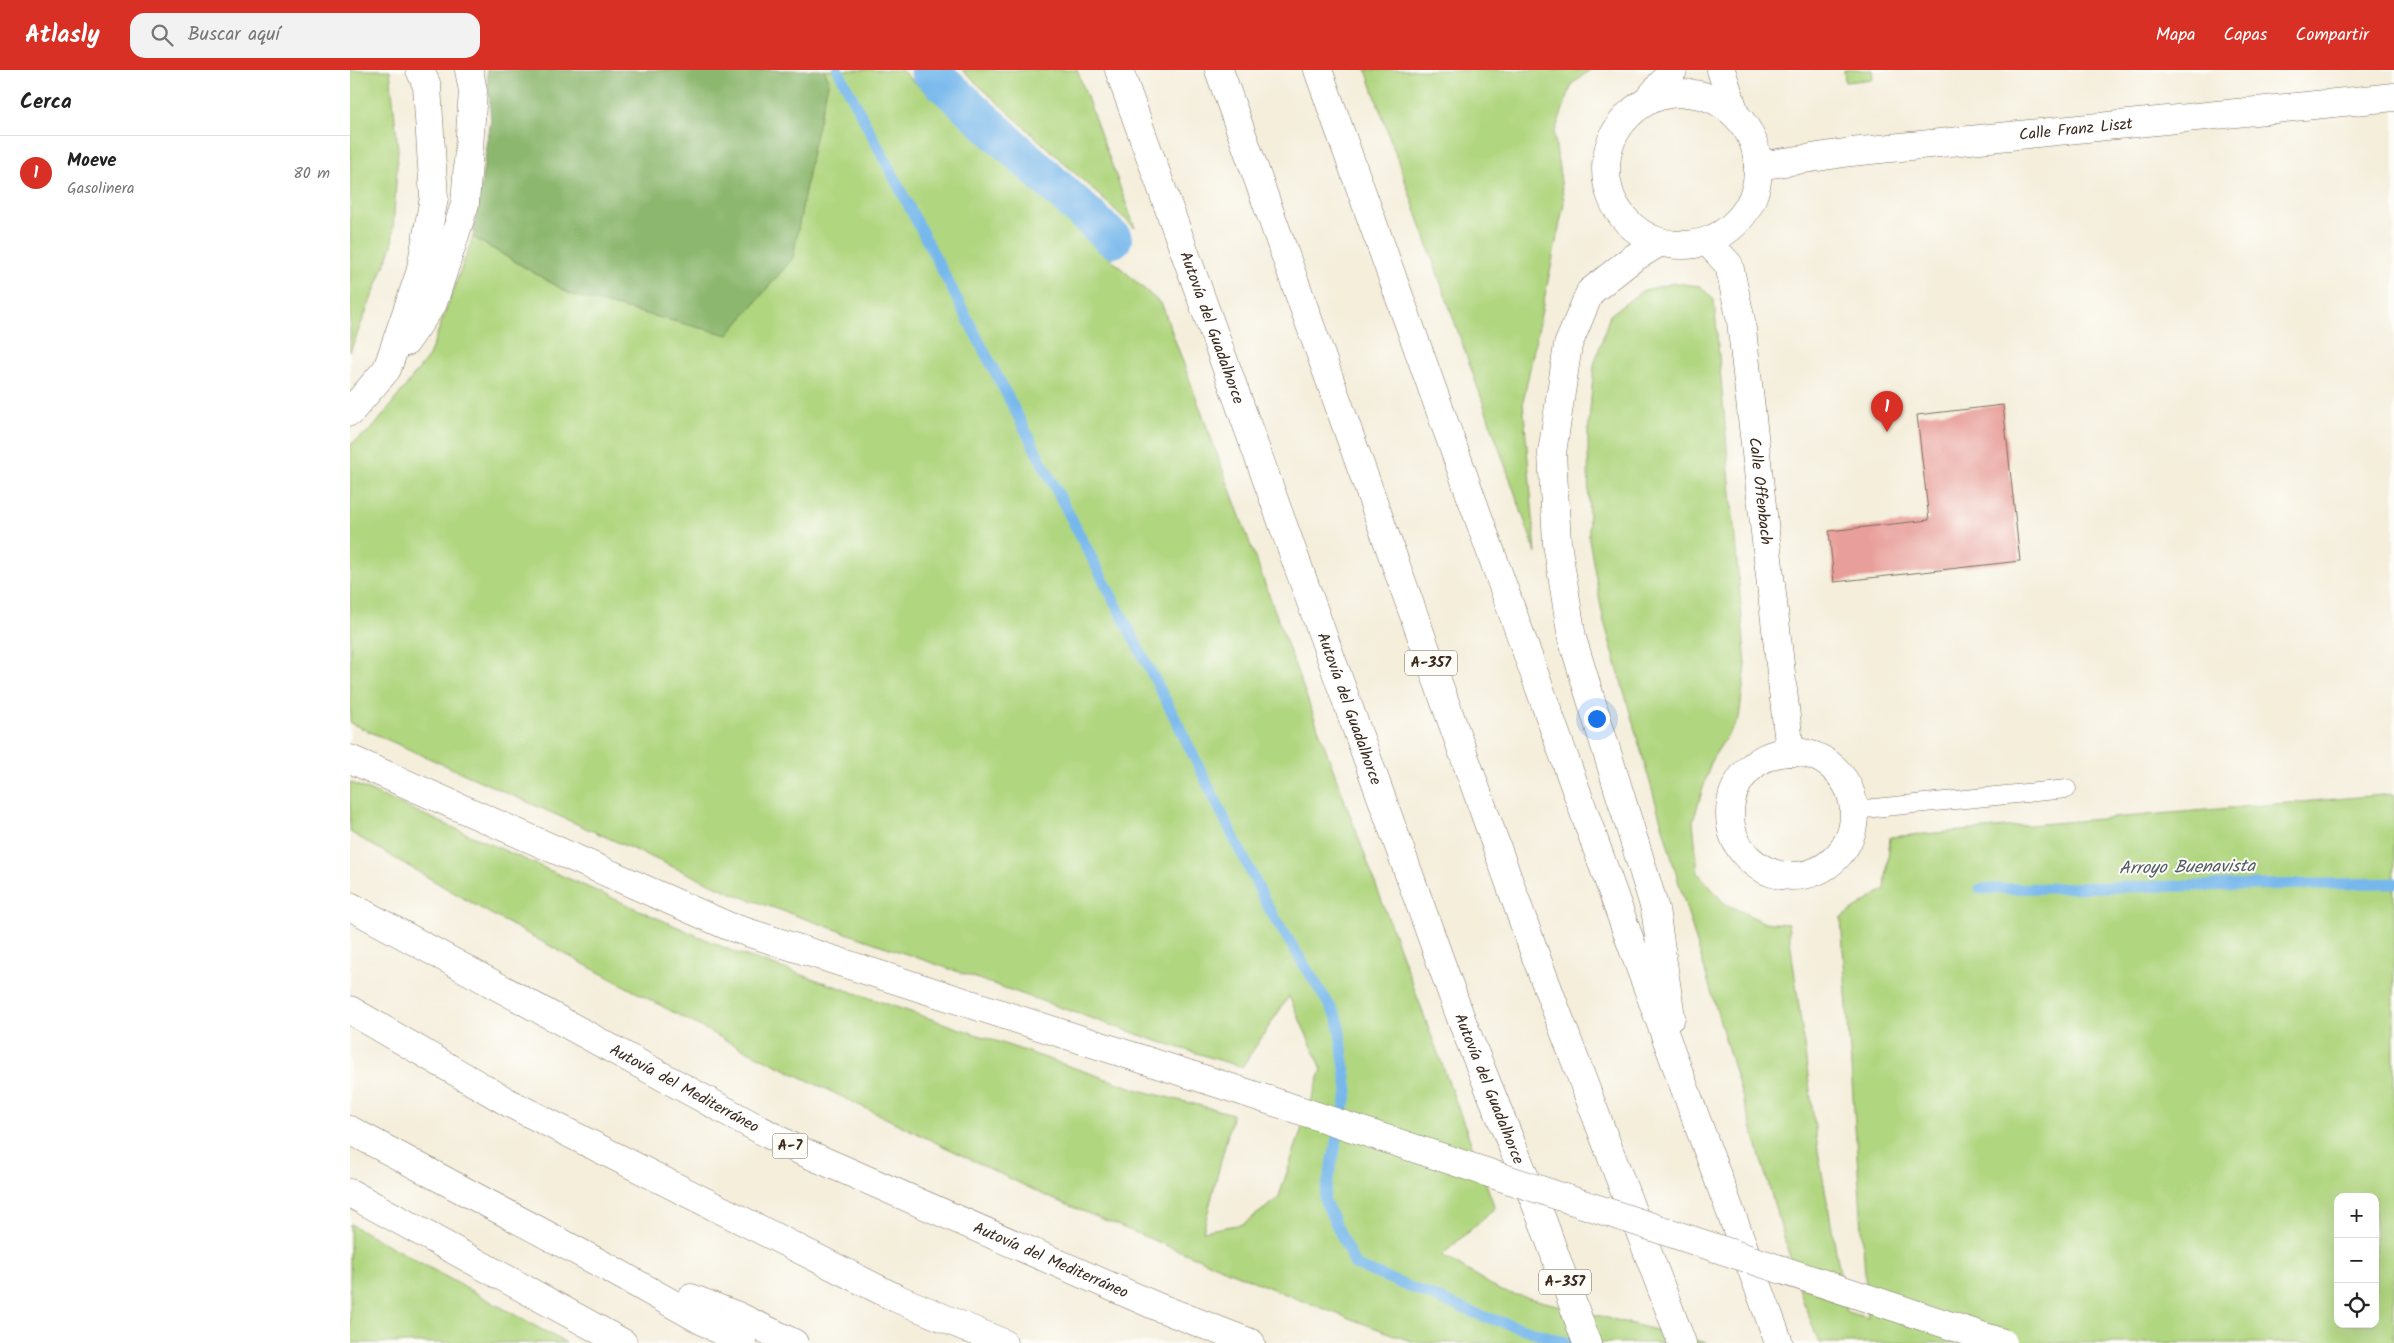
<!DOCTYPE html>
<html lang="es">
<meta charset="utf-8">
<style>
:root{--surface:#fff;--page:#f2f2f2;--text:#222;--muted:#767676;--line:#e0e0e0;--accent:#d93025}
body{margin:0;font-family:Kalam,sans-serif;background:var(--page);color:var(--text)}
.controls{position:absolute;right:15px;bottom:15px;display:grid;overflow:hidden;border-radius:10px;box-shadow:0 5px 20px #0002}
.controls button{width:45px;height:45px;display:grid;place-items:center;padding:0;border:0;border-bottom:1px solid var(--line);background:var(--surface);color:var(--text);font:25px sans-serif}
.you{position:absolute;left:1246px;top:648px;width:18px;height:18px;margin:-12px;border:4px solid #fff;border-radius:50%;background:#1a73e8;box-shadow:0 0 0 8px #1a73e833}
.badge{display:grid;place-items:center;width:32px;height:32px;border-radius:50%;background:var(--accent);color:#fff;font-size:16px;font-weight:700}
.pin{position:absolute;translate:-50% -41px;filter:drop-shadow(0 1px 2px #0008)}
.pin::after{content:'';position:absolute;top:26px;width:18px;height:15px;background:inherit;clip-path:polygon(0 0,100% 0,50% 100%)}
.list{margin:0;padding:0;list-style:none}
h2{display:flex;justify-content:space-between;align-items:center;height:65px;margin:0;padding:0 20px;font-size:21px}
h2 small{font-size:16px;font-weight:400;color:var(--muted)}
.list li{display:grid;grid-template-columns:32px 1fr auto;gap:15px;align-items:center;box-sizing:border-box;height:75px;padding:0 20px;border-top:1px solid var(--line)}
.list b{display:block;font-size:19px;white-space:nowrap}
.list p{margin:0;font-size:16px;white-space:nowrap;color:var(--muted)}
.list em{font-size:16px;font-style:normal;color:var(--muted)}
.icon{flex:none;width:28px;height:28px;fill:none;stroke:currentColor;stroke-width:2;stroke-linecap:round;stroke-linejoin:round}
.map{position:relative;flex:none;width:2044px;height:1273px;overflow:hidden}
header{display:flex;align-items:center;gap:30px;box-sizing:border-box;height:70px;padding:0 25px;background:var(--accent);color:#fff}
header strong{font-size:24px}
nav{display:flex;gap:28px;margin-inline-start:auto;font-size:18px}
.search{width:350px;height:45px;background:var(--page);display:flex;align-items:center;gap:12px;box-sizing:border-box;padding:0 18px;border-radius:15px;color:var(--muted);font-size:19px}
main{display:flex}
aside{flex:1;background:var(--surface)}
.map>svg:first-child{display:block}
.green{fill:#b0d67f;stroke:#76804e;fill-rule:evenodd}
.forest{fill:#8cb76e;stroke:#647046}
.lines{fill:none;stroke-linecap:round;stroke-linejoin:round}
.stream{stroke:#77b8ec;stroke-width:11}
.canal{stroke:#77b8ec;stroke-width:38}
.building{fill:#e89e9a}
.lane-casing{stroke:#7c6f60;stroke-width:19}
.street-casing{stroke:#7c6f60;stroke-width:29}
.primary-casing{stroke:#7c6f60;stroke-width:29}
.highway-casing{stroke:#7c6f60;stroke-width:29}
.lane{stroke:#fff;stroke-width:18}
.street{stroke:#fff;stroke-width:28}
.primary{stroke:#fff;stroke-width:28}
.highway{stroke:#fff;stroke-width:28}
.highway-bridge-casing{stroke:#7c6f60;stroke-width:29;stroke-linecap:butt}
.highway-bridge{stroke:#fff;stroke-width:28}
.labels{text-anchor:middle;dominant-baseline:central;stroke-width:4;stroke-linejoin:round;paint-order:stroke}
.shield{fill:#fdfcf7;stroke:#75695f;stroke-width:1}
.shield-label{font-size:15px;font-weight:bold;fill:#3b2a1e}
.street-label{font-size:16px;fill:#3b2a1e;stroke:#fdfcf7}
.water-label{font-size:18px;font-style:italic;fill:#505c66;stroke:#fdfcf7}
</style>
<header>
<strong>Atlasly</strong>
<div class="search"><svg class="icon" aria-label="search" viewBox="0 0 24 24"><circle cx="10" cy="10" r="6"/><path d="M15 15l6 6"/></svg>Buscar aquí</div>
<nav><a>Mapa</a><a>Capas</a><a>Compartir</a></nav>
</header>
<main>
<aside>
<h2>Cerca<small></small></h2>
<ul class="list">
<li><span class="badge">1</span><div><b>Moeve</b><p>Gasolinera</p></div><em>80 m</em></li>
</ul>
</aside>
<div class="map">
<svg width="2044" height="1273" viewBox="0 0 2044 1273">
<rect width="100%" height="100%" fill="#fdfcf7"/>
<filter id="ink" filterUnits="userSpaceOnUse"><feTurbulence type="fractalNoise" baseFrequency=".02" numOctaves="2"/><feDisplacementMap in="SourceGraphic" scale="10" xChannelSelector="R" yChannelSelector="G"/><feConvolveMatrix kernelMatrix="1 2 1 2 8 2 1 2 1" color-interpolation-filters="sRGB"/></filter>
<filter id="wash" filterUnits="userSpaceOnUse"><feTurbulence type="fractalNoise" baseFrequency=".0096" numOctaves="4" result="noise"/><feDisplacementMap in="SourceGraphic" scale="20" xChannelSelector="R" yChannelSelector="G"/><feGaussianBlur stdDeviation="1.12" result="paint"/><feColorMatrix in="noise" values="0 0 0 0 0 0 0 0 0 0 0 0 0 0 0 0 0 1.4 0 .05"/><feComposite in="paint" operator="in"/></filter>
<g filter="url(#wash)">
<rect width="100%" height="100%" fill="#f4eedb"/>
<g class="green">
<path d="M0,0H40L48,80L42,176L0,282Z"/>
<path d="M474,0H551L812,235L1145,1138L1092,1185L1151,1221L1357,1273H1066L950,1230L698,1127L375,970L139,843L0,762V712L382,881L789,1020L883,1044L853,1161L893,1154L928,1129L972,999L939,926L892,997L801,969L384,824L0,653V375L23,358L79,286L123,167L222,225L463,76L478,10Z"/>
<path d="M612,0H727L785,158Z"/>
<path d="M1016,0H1240L1222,14L1204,64L1214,133L1173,332L1186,483Z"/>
<path d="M1494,0H1522L1523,9L1495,12Z"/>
<path d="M1324,213L1350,216L1364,230L1396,595L1389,648L1362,689L1343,751L1348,803L1374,833L1413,852L1438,854L1468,1081L1497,1242L1518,1248L1491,848L1535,819L1540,767L2044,724V1273H1469L1453,1231L1325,800L1253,548L1239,469L1238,363L1244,295L1260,245L1292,221ZM1988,1127H2025V1254H1988Z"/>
<path d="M0,1154L216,1273H0Z"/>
</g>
<path class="forest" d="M137,0H474L479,10L463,76L443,188L378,265L222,225L123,167L141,50Z"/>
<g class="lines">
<g class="stream">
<path d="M488,0L825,648L918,837L988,949L998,1021L974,1129L1005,1195L1132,1246L1219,1273"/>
<path d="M1630,819L2044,813"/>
</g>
<path class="canal" d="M579,0L763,169"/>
</g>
<g id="blocks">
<path class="building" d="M1653,335L1670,491L1484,512L1479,461L1579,450L1567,345Z"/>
</g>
</g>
<g filter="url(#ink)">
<use href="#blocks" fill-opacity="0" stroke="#7c6f60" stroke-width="1"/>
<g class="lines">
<g class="lane-casing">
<path id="lane" d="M1504,740L1717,719"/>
</g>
<g class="street-casing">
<g id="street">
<path id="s1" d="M1408,96L1501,82L2044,27"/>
<path id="s2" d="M1357,171L1379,195L1391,251L1440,682"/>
<circle cx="1442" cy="744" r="62"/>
</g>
</g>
<g class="primary-casing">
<g id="primary">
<path d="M1371,0L1385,43"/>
<circle cx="1332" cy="99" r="76"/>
<path d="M1298,30L1323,0"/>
</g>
</g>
<g class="highway-casing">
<g id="highway">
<path id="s3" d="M769,0L1113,954L1193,1152L1237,1273"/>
<path d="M869,0L1186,887L1332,1273"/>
<path d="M968,0L1278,865L1429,1273"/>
<path d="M1310,172L1282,189L1240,222L1218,275L1202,383L1207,473L1222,568L1305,839L1321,947"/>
<path d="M56,272L83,233L115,134L123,21L119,0"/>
<path d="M0,342L37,299L70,203L84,128L77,16L70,0"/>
<path d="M0,689L378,856L888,1020"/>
<path id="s4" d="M0,836L442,1077L808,1237L901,1273"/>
<path d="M0,940L161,1034L546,1228L653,1273"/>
<path d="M0,1060L257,1197L392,1273"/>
<path d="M0,1123L273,1273"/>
<path d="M341,1228L388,1246L444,1273"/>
</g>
</g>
<use href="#lane" class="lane"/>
<use href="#street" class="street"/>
<use href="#primary" class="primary"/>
<use href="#highway" class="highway"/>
<g class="highway-bridge-casing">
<path id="highway-bridge" d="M888,1020L1653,1273"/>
</g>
<use href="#highway-bridge" class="highway-bridge"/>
</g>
</g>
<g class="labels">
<g class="shield">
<rect x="1055" y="580.5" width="52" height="25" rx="4"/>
<rect x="422.5" y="1063.5" width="35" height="25" rx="4"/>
<rect x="1189" y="1199.5" width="52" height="25" rx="4"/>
</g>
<g class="shield-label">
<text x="1081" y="593">A-357</text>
<text x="440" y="1076">A-7</text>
<text x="1215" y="1212">A-357</text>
</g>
<g class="street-label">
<text stroke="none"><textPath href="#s1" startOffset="320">Calle Franz Liszt</textPath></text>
<text stroke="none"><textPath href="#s3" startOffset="274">Autovía del Guadalhorce</textPath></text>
<text stroke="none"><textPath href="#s2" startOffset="261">Calle Offenbach</textPath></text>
<text stroke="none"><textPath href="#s3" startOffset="679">Autovía del Guadalhorce</textPath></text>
<text stroke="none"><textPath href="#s3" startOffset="1084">Autovía del Guadalhorce</textPath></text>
<text stroke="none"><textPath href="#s4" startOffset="381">Autovía del Mediterráneo</textPath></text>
<text stroke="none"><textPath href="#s4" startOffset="786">Autovía del Mediterráneo</textPath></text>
</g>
<g class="water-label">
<text transform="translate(1837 798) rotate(-1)">Arroyo Buenavista</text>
</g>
</g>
</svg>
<div class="controls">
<button>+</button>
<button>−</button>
<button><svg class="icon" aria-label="locate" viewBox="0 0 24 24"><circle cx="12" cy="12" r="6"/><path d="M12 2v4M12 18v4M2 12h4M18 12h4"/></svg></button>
</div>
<div class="you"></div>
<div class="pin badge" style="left:1537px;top:362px">1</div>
</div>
</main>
